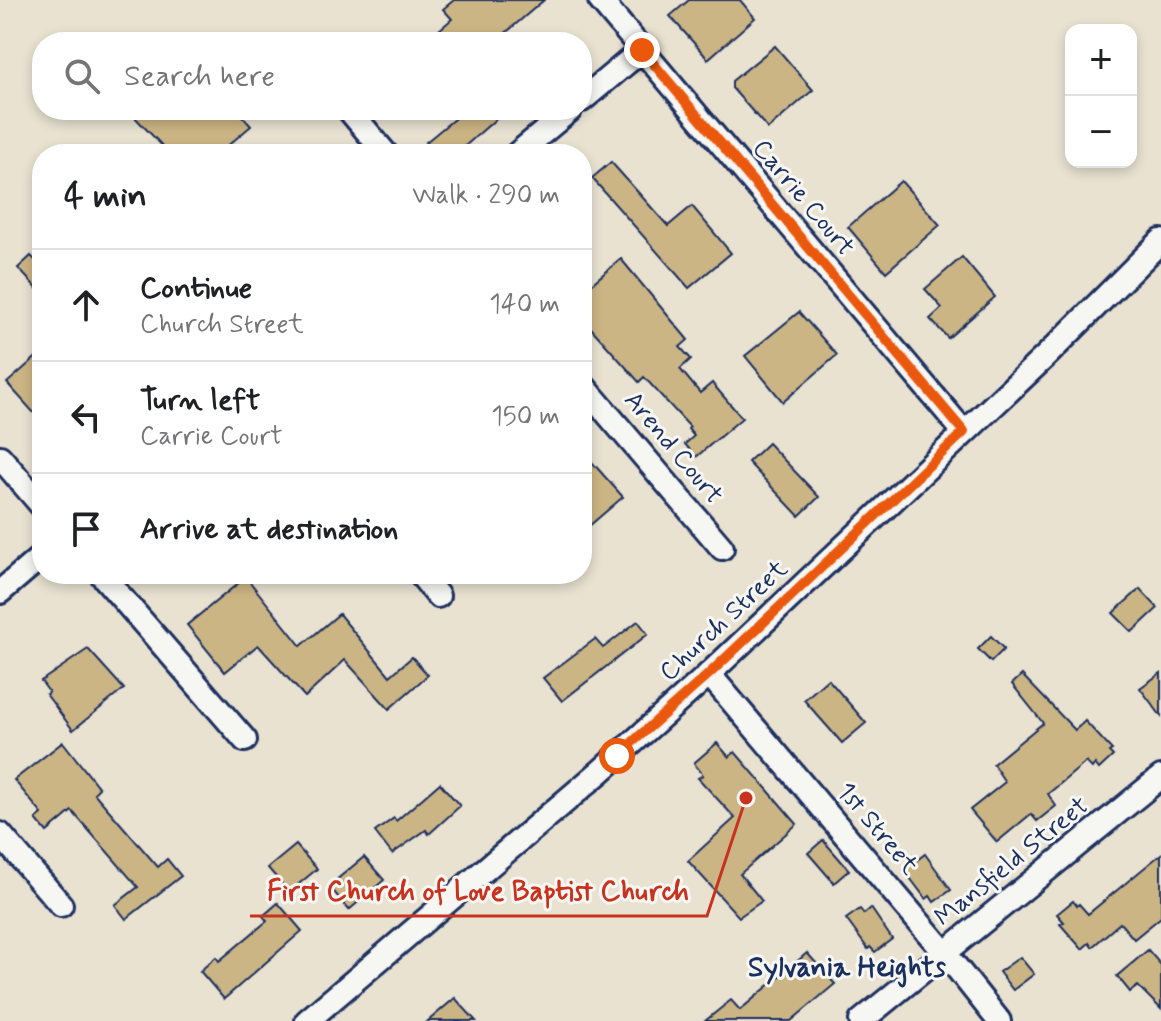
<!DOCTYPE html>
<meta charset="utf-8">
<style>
:root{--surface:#fff;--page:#f6f6f6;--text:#202124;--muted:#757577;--line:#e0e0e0}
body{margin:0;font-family:Mynerve,sans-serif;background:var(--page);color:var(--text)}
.controls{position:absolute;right:24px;top:24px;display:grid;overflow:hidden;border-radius:16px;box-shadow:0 4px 12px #0003}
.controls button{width:72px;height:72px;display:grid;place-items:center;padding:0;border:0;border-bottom:2px solid var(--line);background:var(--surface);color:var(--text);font:40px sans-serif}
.stop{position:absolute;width:24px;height:24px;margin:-18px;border:6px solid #ea580c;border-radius:50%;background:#fff}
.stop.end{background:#ea580c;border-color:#fff;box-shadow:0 2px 8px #0008}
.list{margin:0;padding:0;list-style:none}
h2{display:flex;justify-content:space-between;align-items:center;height:104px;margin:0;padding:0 32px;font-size:34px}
h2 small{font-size:26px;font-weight:400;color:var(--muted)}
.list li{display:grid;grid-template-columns:52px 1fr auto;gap:24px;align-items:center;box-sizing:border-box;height:112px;padding:0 32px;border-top:2px solid var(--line)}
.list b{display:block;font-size:30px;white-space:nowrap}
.list p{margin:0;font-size:26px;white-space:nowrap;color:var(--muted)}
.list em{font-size:26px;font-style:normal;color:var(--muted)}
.icon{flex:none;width:44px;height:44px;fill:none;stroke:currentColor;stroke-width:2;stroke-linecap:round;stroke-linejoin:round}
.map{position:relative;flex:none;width:1161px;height:1021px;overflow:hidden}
.search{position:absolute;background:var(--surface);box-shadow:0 4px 12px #0003;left:32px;top:32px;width:560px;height:88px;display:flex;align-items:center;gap:20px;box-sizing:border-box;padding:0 28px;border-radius:32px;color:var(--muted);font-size:30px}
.panel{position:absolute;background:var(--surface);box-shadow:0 4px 12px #0003;left:32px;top:144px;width:560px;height:440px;border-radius:32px}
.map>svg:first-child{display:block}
.building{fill:#ccb584;stroke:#1b2f5e;stroke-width:2}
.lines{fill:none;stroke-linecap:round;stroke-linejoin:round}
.minor-casing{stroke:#1b2f5e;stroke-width:28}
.minor{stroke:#f6f6f2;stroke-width:22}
.route{stroke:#ea580c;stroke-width:10}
.labels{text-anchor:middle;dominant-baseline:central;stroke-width:6;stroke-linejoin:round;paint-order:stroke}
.street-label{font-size:26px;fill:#1b2f5e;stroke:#f6f6f2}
.neighbourhood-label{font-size:28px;font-weight:bold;fill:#1b2f5e;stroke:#f6f6f2}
.leader{fill:none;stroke:#c8321e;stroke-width:3}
.callout-dot{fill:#c8321e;stroke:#f6f6f2;stroke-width:3}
.callout-label{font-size:28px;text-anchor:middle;font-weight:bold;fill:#c8321e;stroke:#f6f6f2;stroke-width:6;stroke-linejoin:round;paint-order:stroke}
</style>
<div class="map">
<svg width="1161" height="1021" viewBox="0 0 1161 1021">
<rect width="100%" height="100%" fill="#e9e2d1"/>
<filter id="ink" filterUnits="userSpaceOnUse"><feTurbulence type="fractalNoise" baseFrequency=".0125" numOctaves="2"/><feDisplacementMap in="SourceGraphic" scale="16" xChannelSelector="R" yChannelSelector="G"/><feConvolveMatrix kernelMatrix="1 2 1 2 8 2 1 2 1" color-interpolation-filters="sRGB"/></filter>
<g filter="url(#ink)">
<g class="building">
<path d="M454,0H544L495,42H425L452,19L443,9Z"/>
<path d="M689,0H740L755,18L708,59L670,16Z"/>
<path d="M775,46L813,90L768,129L732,88V81Z"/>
<path d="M128,110H237L251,126L218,154H170Z"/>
<path d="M465,110H506L456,154H438L426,142Z"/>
<path d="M611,162L668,226L692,206L731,253L689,288L592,178Z"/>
<path d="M901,181L940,225L886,272L848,227Z"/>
<path d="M31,256L42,267V294L18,268Z"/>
<path d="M962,257L995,297L948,338L930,319L942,308L925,289Z"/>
<path d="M621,259L688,340L680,347L691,359L680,369L700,393L712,383L742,418L696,457L685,444L694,436L688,429L690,427L644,377L639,382L582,318V292Z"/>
<path d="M799,312L837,355L783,402L745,356Z"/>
<path d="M42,352V422L7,383Z"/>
<path d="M768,443L819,497L799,516L748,462Z"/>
<path d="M582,451L623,497L582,532Z"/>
<path d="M246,577L301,646L339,614L390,676L412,657L428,675L389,709L345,660L305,697L258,645L225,672L187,625Z"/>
<path d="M1140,589L1158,608L1132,632L1113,613Z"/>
<path d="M638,621L648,634L562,701L543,678L595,639L603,648Z"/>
<path d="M991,636L1004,649L991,662L978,649Z"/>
<path d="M88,649L124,689L73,730L46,694L49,692L41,681Z"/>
<path d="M1161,673V716L1140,688Z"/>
<path d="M1022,675L1075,730L1085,721L1112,750L1109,752L1113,756L1099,769L1095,764L1092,768L1086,762L1048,794L1056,806L1037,821L1031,814L997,842L970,810L1005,782L993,764L1043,723L1012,684Z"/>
<path d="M828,679L866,723L842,743L804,700Z"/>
<path d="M63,742L99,788L94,793L158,867L167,859L181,876L126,919L115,905L138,887L72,811L47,832L36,819L42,814L14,780Z"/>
<path d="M717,743L729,757L735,752L797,824L740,874L762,901L739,917L688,861L735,818L698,778L703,775L694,763Z"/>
<path d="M440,783L460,806L429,834L426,830L392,854L375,832L394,818L396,821Z"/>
<path d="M823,840L849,870L834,883L808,853Z"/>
<path d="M296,845L317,869L289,892L268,868Z"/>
<path d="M925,854L951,890L934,902L930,896L926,899L904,870Z"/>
<path d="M1161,854V917L1134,939L1120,923L1092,947L1089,943L1082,949L1060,924L1064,922L1057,914L1073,901L1077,906L1079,904L1088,914Z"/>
<path d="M364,857L384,880L349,910L329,886Z"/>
<path d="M278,903L302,931L224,999L200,971L216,957L219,961L267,921L263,916Z"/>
<path d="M871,908L892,939L875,952L870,947L868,949L846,919L860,909L864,914Z"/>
<path d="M1148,950L1161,965V1009L1138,986L1130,992L1117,976Z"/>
<path d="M807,953L835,984L791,1021H705L731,1000L740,1010Z"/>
<path d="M1020,957L1034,974L1013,990L999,972Z"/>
<path d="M455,998L476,1021H428Z"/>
</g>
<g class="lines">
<g class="minor-casing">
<g id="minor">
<path d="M600,0L964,432"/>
<path d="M582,100L642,50"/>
<path d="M349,110L386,154"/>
<path d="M517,154L570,110"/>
<path d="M582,384L722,548"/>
<path d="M0,457L42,506"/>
<path d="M101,574L245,740"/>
<path d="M420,574L438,596"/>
<path d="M0,592L42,556"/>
<path d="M709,674L945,953L999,1021"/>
<path d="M0,834L61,905"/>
<path d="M307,1021L601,771L709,674L1048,354L1161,241"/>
<path d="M861,1021L1161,777"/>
</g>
</g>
<use href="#minor" class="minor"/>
</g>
</g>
<g class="lines" filter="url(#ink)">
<path class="route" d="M617,756L709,674L964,432L642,50"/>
</g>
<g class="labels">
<g class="street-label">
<text transform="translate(803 198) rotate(50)">Carrie Court</text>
<text transform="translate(673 448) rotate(50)">Arend Court</text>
<text transform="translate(724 621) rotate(-43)">Church Street</text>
<text transform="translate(877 829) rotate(50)">1st Street</text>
<text transform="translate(1012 862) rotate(-39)">Mansfield Street</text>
</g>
<g class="neighbourhood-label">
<text x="847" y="968">Sylvania Heights</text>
</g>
</g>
<path class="leader" d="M746 798L707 916H250"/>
<circle class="callout-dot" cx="746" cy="798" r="8"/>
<g class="callout-label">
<text x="478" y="900">First Church of Love Baptist Church</text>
</g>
</svg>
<div class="controls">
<button>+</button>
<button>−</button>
</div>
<div class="stop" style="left:617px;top:756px"></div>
<div class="stop end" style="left:642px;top:50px"></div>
<div class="search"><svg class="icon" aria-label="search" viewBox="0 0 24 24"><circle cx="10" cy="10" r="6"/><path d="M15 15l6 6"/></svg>Search here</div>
<section class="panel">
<h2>4 min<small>Walk · 290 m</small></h2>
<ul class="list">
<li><svg class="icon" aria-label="ahead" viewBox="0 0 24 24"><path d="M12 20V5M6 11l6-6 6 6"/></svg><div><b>Continue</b><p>Church Street</p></div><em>140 m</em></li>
<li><svg class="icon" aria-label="left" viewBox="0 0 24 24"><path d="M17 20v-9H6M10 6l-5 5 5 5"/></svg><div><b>Turn left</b><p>Carrie Court</p></div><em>150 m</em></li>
<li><svg class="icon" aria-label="arrive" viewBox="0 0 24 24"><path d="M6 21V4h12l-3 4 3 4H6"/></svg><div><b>Arrive at destination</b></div></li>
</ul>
</section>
</div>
